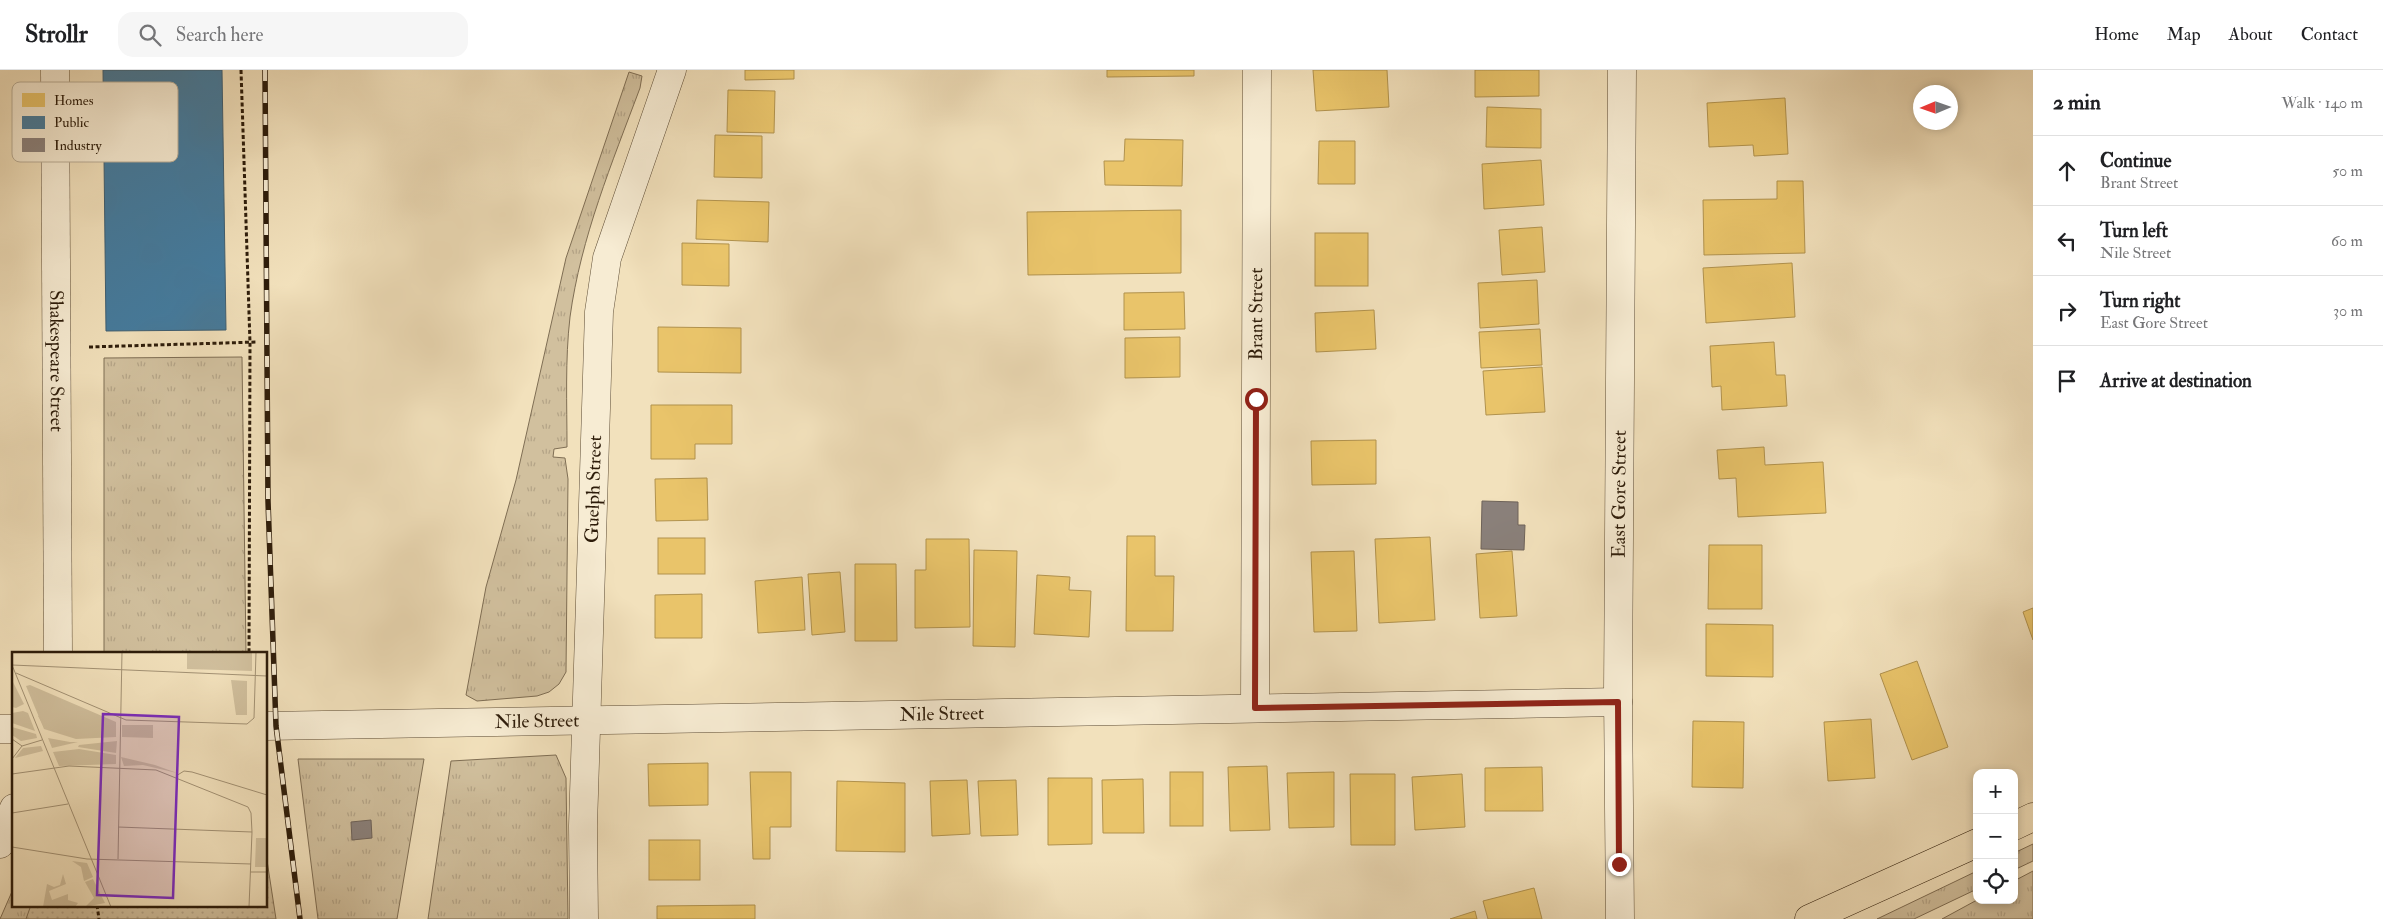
<!DOCTYPE html>
<meta charset="utf-8">
<style>
:root{--surface:#fff;--page:#f6f6f6;--text:#202124;--muted:#757577;--line:#e0e0e0}
body{margin:0;font-family:"IM FELL Double Pica",serif;background:var(--page);color:var(--text)}
.controls{position:absolute;right:15px;bottom:15px;display:grid;overflow:hidden;border-radius:10px;box-shadow:0 2px 8px #0003}
.controls button{width:45px;height:45px;display:grid;place-items:center;padding:0;border:0;border-bottom:1px solid var(--line);background:var(--surface);color:var(--text);font:25px sans-serif}
.compass{position:absolute;left:1913px;top:15px;width:45px;height:45px;border-radius:50%;background:var(--surface);box-shadow:0 2px 8px #0003;rotate:268deg}
.stop{position:absolute;width:15px;height:15px;margin:-11px;border:4px solid #8f2418;border-radius:50%;background:#fff}
.stop.end{background:#8f2418;border-color:#fff;box-shadow:0 1px 5px #0008}
.list{margin:0;padding:0;list-style:none}
h2{display:flex;justify-content:space-between;align-items:center;height:65px;margin:0;padding:0 20px;font-size:21px}
h2 small{font-size:16px;font-weight:400;color:var(--muted)}
.list li{display:grid;grid-template-columns:32px 1fr auto;gap:15px;align-items:center;box-sizing:border-box;height:70px;padding:0 20px;border-top:1px solid var(--line)}
.list b{display:block;font-size:19px;white-space:nowrap}
.list p{margin:0;font-size:16px;white-space:nowrap;color:var(--muted)}
.list em{font-size:16px;font-style:normal;color:var(--muted)}
.icon{flex:none;width:28px;height:28px;fill:none;stroke:currentColor;stroke-width:2;stroke-linecap:round;stroke-linejoin:round}
.map{position:relative;flex:none;width:2033px;height:849px;overflow:hidden}
header{display:flex;align-items:center;gap:30px;box-sizing:border-box;height:70px;padding:0 25px;background:var(--surface);border-bottom:1px solid var(--line)}
header strong{font-size:24px}
nav{display:flex;gap:28px;margin-inline-start:auto;font-size:18px}
.search{width:350px;height:45px;background:var(--page);display:flex;align-items:center;gap:12px;box-sizing:border-box;padding:0 18px;border-radius:15px;color:var(--muted);font-size:19px}
main{display:flex}
aside{flex:1;background:var(--surface)}
.map>svg:first-child{display:block}
.grass{fill:url(#grass-tufts);stroke:#7f6e54}
.park{fill:url(#park-dots);stroke:#7f6e54}
.homes{fill:#e9c46a;stroke:#b1924d}
.public{fill:#457b9d;stroke:#3e5e71}
.industry{fill:#8a817c;stroke:#6e635a}
.lines{fill:none;stroke-linecap:round;stroke-linejoin:round}
.minor-casing{stroke:#5e4d36;stroke-width:29}
.major-casing{stroke:#2d1c0a;stroke-width:29}
.path{stroke:#2d1c0a;stroke-width:3;stroke-dasharray:4 2.5;stroke-linecap:butt}
.minor{stroke:#f7ecd3;stroke-width:28}
.major{stroke:#f2e1bc;stroke-width:28}
.rail-casing{stroke:#2d1c0a;stroke-width:5.5}
.rail{stroke:#f7ecd3;stroke-width:4;stroke-dasharray:11;stroke-linecap:butt}
.route{stroke:#8f2418;stroke-width:6}
.labels{text-anchor:middle;dominant-baseline:central;stroke-width:5;stroke-linejoin:round;paint-order:stroke}
.street-label{font-size:19px;fill:#2d1c0a;stroke:#f7ecd3}
.inset-road{fill:none;stroke:#a39275;stroke-width:1}
.view{fill:#7b2cbf;fill-opacity:0.15;stroke:#7b2cbf;stroke-width:2.5}
.inset-edge{fill:none;stroke:#2d1c0a;stroke-width:2.5}
.key{fill:#f7ecd3;stroke:#baae97;stroke-width:1}
.key-label{font-size:14px;fill:#2d1c0a}
</style>
<header>
<strong>Strollr</strong>
<div class="search"><svg class="icon" aria-label="search" viewBox="0 0 24 24"><circle cx="10" cy="10" r="6"/><path d="M15 15l6 6"/></svg>Search here</div>
<nav><a>Home</a><a>Map</a><a>About</a><a>Contact</a></nav>
</header>
<main>
<div class="map">
<svg width="2033" height="849" viewBox="0 0 2033 849">
<defs>
<pattern id="grass-tufts" width="24" height="20" patternUnits="userSpaceOnUse" patternTransform="scale(1.25)"><rect width="24" height="20" fill="#d1c09e"/><path d="M3 7l-1-3M5 7V3M7 7l1-3M15 17l-1-3M17 17v-4M19 17l1-3" fill="none" stroke="#b4a487"/></pattern>
<pattern id="park-dots" width="8" height="8" patternUnits="userSpaceOnUse" patternTransform="scale(1.25)"><rect width="8" height="8" fill="#d1c09e"/><path d="M2 2h.1M6 6h.1" fill="none" stroke="#b4a487" stroke-width="1.8" stroke-linecap="round"/></pattern>
</defs>
<rect width="100%" height="100%" fill="#f2e1bc"/>
<filter id="stains"><feTurbulence type="fractalNoise" baseFrequency=".004" numOctaves="4"/><feColorMatrix values="0 0 0 0 .2 0 0 0 0 .09 0 0 0 0 .02 0 0 0 .5 -.17"/></filter>
<radialGradient id="worn" r=".72"><stop offset=".6" stop-color="#630" stop-opacity="0"/><stop offset="1" stop-color="#630" stop-opacity=".3"/></radialGradient>
<g class="grass">
<path d="M629,2L642,6L640,18C612,93 581,167 570,247C565,290 567,334 567,377L554,379L553,387L565,388L568,409L566,602L559,614L549,622L537,626L477,631L466,625L486,517L516,410L566,188Z"/>
<path d="M242,287L246,583H104V288Z"/>
<path d="M556,685L566,708L568,849H428L451,691Z"/>
<path d="M298,689H424L397,849H318Z"/>
<path d="M2033,774V791L2014,800V783Z"/>
<path d="M1977,801V819L1914,849H1877Z"/>
<path d="M2033,801V849H1942L1977,830H2014V811Z"/>
<path d="M14,817V835H81L77,849H0Z"/>
</g>
<path class="park" d="M266,784L276,849H26L31,835H266Z"/>
<g class="homes">
<path d="M745,0H794V9L745,10Z"/>
<path d="M1107,0H1194V6L1107,7Z"/>
<path d="M1313,0H1387L1389,37L1316,41Z"/>
<path d="M1475,0H1539V26L1475,27Z"/>
<path d="M728,20L775,21L774,63L727,62Z"/>
<path d="M1785,28L1788,84L1754,86L1753,75L1709,77L1707,33Z"/>
<path d="M1487,37L1541,39V78L1486,77Z"/>
<path d="M715,65L762,66V108L714,107Z"/>
<path d="M1125,69L1183,70L1182,116L1105,115L1104,91H1124Z"/>
<path d="M1319,71H1355V114H1318Z"/>
<path d="M1541,90L1544,135L1484,139L1482,94Z"/>
<path d="M1777,111H1803L1805,183L1704,185L1703,130L1777,129Z"/>
<path d="M697,130L769,132L768,172L696,169Z"/>
<path d="M1181,140V203L1028,205L1027,142Z"/>
<path d="M1542,157L1545,202L1502,205L1499,160Z"/>
<rect x="1315" y="163" width="53" height="53"/>
<path d="M682,173L729,174V216L682,215Z"/>
<path d="M1792,193L1795,247L1706,253L1703,198Z"/>
<path d="M1537,210L1539,254L1480,258L1478,213Z"/>
<path d="M1184,222L1185,259L1124,260V223Z"/>
<path d="M1374,240L1376,279L1316,282L1315,243Z"/>
<path d="M658,257L741,258V303L658,302Z"/>
<path d="M1540,259L1542,295L1481,298L1479,262Z"/>
<path d="M1180,267V307L1125,308V268Z"/>
<path d="M1774,272L1776,305H1785L1787,336L1722,340L1721,316L1712,317L1710,276Z"/>
<path d="M1542,297L1545,342L1486,345L1483,301Z"/>
<path d="M651,335H732V374H695V389H651Z"/>
<path d="M1376,370V414L1312,415L1311,371Z"/>
<path d="M1764,377L1765,395L1823,392L1826,443L1738,447L1736,408L1719,409L1717,380Z"/>
<path d="M707,408L708,450L656,451L655,409Z"/>
<path d="M1127,466H1155V506H1174L1173,561H1126Z"/>
<path d="M1430,467L1435,550L1379,553L1375,469Z"/>
<rect x="658" y="468" width="47" height="36"/>
<path d="M926,469H969L970,557L915,558V500H926Z"/>
<path d="M1709,475H1762V539H1708Z"/>
<path d="M974,480L1017,481L1015,577L973,576Z"/>
<path d="M1354,481L1357,561L1314,562L1311,482Z"/>
<path d="M1512,481L1517,546L1480,548L1476,484Z"/>
<path d="M855,494H896L897,571H855Z"/>
<path d="M840,502L845,562L812,565L808,504Z"/>
<path d="M1037,505L1070,507L1069,520L1091,521L1089,567L1034,564Z"/>
<path d="M802,507L805,560L758,563L755,511Z"/>
<path d="M702,524V568H655V525Z"/>
<path d="M2033,538V570L2023,542Z"/>
<path d="M1706,554L1773,555V607L1706,606Z"/>
<path d="M1917,591L1948,677L1912,690L1880,604Z"/>
<path d="M1871,649L1875,708L1828,711L1824,652Z"/>
<path d="M1693,651L1744,652L1743,718L1692,717Z"/>
<path d="M708,693V735L649,736L648,694Z"/>
<path d="M1267,696L1270,760L1230,761L1228,697Z"/>
<path d="M1542,697L1543,741H1485V698Z"/>
<path d="M750,702H791V757H770V789H753Z"/>
<rect x="1170" y="702" width="33" height="54"/>
<path d="M1334,702V757L1289,758L1287,703Z"/>
<path d="M1350,704H1395V775H1351Z"/>
<path d="M1462,704L1465,757L1415,760L1412,707Z"/>
<path d="M1048,708H1092V774L1048,775Z"/>
<path d="M1143,709L1144,763H1103L1102,710Z"/>
<path d="M967,710L970,764L932,766L930,711Z"/>
<path d="M1016,710L1018,765L981,766L978,711Z"/>
<path d="M837,711L905,713V782L836,781Z"/>
<rect x="649" y="770" width="51" height="40"/>
<path d="M1534,818L1542,849H1488L1483,831Z"/>
<path d="M755,835V849H657V836Z"/>
<path d="M1475,841L1477,849H1450Z"/>
</g>
<path class="public" d="M103,0H222L226,260L106,261Z"/>
<g class="industry">
<path d="M1482,431L1518,432V455H1525L1524,480L1481,479Z"/>
<path d="M371,750L372,768L352,770L351,752Z"/>
</g>
<g class="lines">
<g class="minor-casing">
<g id="minor">
<path id="s1" d="M55,0L58,583"/>
<path id="s2" d="M1255,638L1257,0"/>
<path id="s3" d="M266,656L1618,632"/>
<path d="M0,659H14"/>
<path d="M0,774L14,738"/>
<path id="s4" d="M584,849L583,756L599,242L607,188L672,0"/>
<path id="s5" d="M1620,849L1618,623L1622,0"/>
</g>
</g>
<g class="major-casing">
<g id="major">
<path d="M2014,756L2033,747"/>
<path d="M1809,849L1977,773"/>
</g>
</g>
<g class="path">
<path d="M241,0L250,273L249,583"/>
<path d="M89,277L257,272"/>
<path d="M97,835L99,849"/>
</g>
<use href="#minor" class="minor"/>
<use href="#major" class="major"/>
<g class="rail-casing">
<path id="rail" d="M265,0L268,431L276,656L300,849"/>
</g>
<use href="#rail" class="rail"/>
</g>
<g class="lines">
<path class="route" d="M1256,329L1255,638L1618,632L1619,794"/>
</g>
<g class="labels">
<g class="street-label">
<text stroke="none"><textPath href="#s2" startOffset="394">Brant Street</textPath></text>
<text stroke="none"><textPath href="#s1" startOffset="291">Shakespeare Street</textPath></text>
<text stroke="none"><textPath href="#s4" startOffset="430">Guelph Street</textPath></text>
<text stroke="none"><textPath href="#s5" startOffset="425">East Gore Street</textPath></text>
<text stroke="none"><textPath href="#s3" startOffset="676">Nile Street</textPath></text>
<text stroke="none"><textPath href="#s3" startOffset="271">Nile Street</textPath></text>
</g>
</g>
<g transform="translate(12 582)">
<rect width="255" height="255" fill="#f2e1bc"/>
<path d="M0,28L12,52L4,56L0,55ZM219,28L235,29V63H224ZM11,59L16,61L23,79L0,71V61ZM110,73H141V86L110,85ZM0,75L24,82L25,86L9,89L0,83ZM36,86L58,90H66L40,96ZM105,89L104,101L66,95L67,93ZM29,94L31,99L3,106L11,96ZM67,97L104,103V112L47,114L41,100ZM109,105L143,113L165,121L131,113L112,114ZM60,209L75,211L81,225L72,229L69,215ZM51,222L54,232L37,239L40,248L56,242V248L66,251L63,255H31L35,232L42,235L48,233ZM81,227L93,251L73,255L82,246L73,230Z" fill="#d1c09e"/>
<path d="M175,0H240V19L175,17ZM18,33L104,70V85L64,87L32,77L14,34ZM244,186H255V215H243Z" fill="#d1c09e"/>
<path d="M215 7a8 8 0 1 1 16 0a8 8 0 1 1-16 0ZM32,61L36,70L51,74L48,81L32,75L26,64Z" fill="#d1c09e"/>
<path class="inset-road" d="M0,13L255,24M0,13L99,255M4,21L114,68L235,72L242,66L244,0M0,87L10,94L30,88M0,107L10,94M0,122L57,114L144,118L236,155L239,161L240,180L237,255M164,124L172,119L180,120L255,143M0,161L56,152M106,175L240,180M0,195L75,207L239,212M106,207L110,0M238,220H255"/>
<path class="view" d="M91,62L167,65L161,246L85,243Z"/>
<rect width="255" height="255" class="inset-edge"/>
</g>
<rect x="12" y="12" width="166" height="80" rx="8" class="key"/>
<rect x="22" y="23" width="23" height="14" fill="#e9c46a"/>
<rect x="22" y="46" width="23" height="13" fill="#457b9d"/>
<rect x="22" y="68" width="23" height="14" fill="#8a817c"/>
<g class="key-label">
<text x="54" y="35">Homes</text>
<text x="54" y="57">Public</text>
<text x="54" y="80">Industry</text>
</g>
<rect width="100%" height="100%" filter="url(#stains)"/>
<rect width="100%" height="100%" fill="url(#worn)"/>
</svg>
<div class="controls">
<button>+</button>
<button>−</button>
<button><svg class="icon" aria-label="locate" viewBox="0 0 24 24"><circle cx="12" cy="12" r="6"/><path d="M12 2v4M12 18v4M2 12h4M18 12h4"/></svg></button>
</div>
<svg class="compass" viewBox="-18 -18 36 36"><path d="M0-13l5 13h-10z" fill="#e53935"/><path d="M0 13l5-13h-10z" fill="#757577"/></svg>
<div class="stop" style="left:1256px;top:329px"></div>
<div class="stop end" style="left:1619px;top:794px"></div>
</div>
<aside>
<h2>2 min<small>Walk · 140 m</small></h2>
<ul class="list">
<li><svg class="icon" aria-label="ahead" viewBox="0 0 24 24"><path d="M12 20V5M6 11l6-6 6 6"/></svg><div><b>Continue</b><p>Brant Street</p></div><em>50 m</em></li>
<li><svg class="icon" aria-label="left" viewBox="0 0 24 24"><path d="M17 20v-9H6M10 6l-5 5 5 5"/></svg><div><b>Turn left</b><p>Nile Street</p></div><em>60 m</em></li>
<li><svg class="icon" aria-label="right" viewBox="0 0 24 24"><path d="M7 20v-9h11M14 6l5 5-5 5"/></svg><div><b>Turn right</b><p>East Gore Street</p></div><em>30 m</em></li>
<li><svg class="icon" aria-label="arrive" viewBox="0 0 24 24"><path d="M6 21V4h12l-3 4 3 4H6"/></svg><div><b>Arrive at destination</b></div></li>
</ul>
</aside>
</main>
